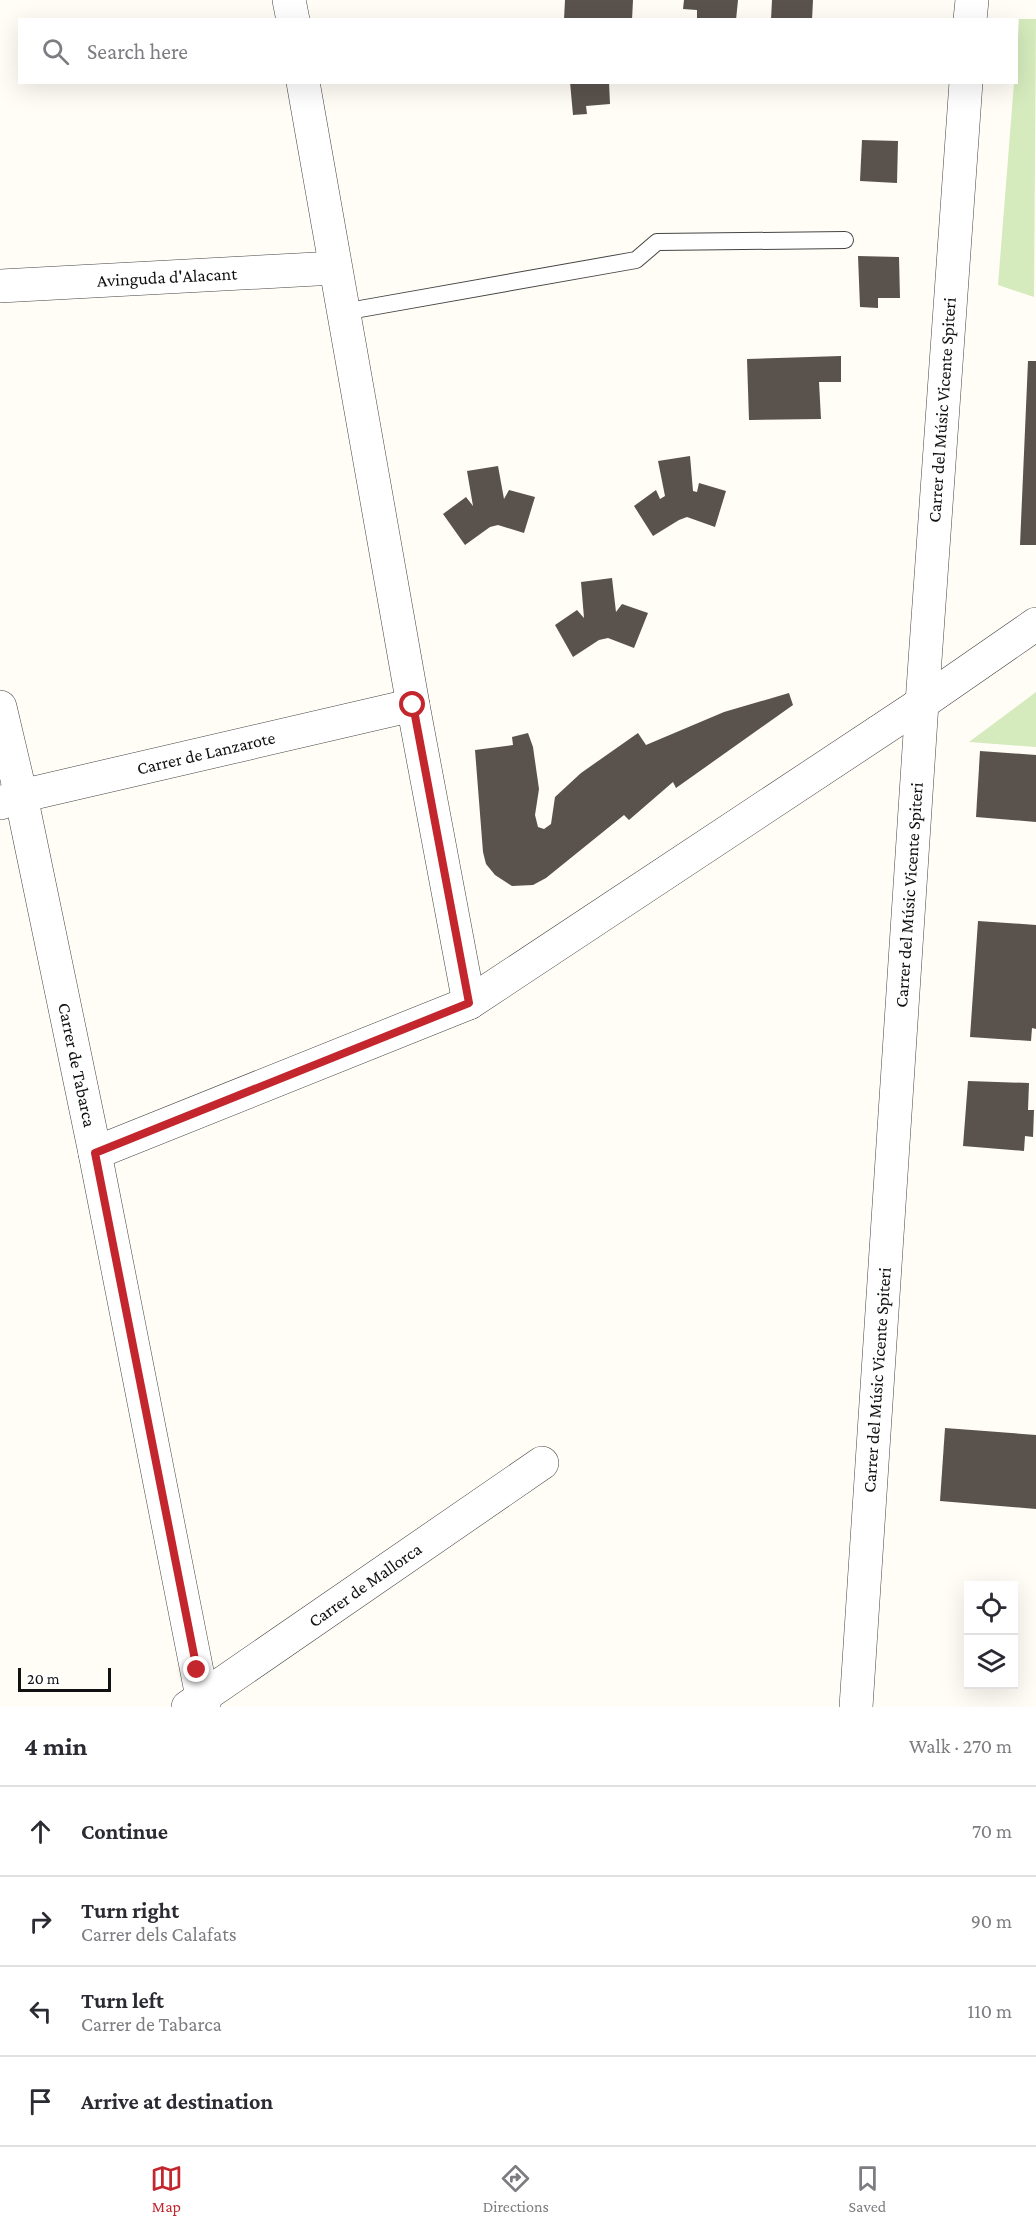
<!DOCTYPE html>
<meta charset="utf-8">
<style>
:root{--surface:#fff;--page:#f2f2f3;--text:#2b2b33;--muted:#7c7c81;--line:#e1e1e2;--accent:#c4262e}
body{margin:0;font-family:"Crimson Pro",serif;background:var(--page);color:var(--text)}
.controls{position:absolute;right:18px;bottom:18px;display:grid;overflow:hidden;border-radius:0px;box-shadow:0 6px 24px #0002}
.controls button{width:54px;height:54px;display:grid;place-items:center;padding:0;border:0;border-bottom:2px solid var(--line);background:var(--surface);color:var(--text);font:30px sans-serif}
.scale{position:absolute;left:18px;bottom:15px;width:93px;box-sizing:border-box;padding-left:6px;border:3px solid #111;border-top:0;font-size:16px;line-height:21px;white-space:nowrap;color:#111;-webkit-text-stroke:4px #fff;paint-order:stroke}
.stop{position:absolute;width:18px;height:18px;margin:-14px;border:4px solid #c4262e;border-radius:50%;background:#fff}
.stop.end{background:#c4262e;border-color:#fff;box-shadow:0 2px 6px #0008}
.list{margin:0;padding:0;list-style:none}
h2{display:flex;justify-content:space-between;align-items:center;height:78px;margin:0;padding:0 24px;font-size:26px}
h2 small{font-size:20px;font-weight:400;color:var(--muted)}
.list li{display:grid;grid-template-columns:39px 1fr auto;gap:18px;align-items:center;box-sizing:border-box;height:90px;padding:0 24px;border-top:2px solid var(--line)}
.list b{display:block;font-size:22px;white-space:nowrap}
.list p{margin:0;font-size:20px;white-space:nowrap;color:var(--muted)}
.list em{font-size:20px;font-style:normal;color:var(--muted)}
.icon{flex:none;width:33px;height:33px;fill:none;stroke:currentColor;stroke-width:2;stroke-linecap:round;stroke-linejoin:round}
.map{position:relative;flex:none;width:1036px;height:1707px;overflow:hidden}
.search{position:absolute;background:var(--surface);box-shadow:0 6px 24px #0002;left:18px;right:18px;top:18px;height:66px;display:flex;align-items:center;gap:15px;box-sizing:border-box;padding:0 21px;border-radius:0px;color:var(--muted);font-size:22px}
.sheet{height:438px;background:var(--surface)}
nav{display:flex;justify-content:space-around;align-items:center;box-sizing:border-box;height:84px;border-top:2px solid var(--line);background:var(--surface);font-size:16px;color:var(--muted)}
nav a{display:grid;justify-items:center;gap:3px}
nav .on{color:var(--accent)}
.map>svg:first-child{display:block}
.green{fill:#d5ebbd}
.building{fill:#5a524d}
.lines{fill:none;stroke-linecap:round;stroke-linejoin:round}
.service-casing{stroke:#444;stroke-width:18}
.minor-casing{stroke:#444;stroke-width:34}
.service{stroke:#fff;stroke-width:16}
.minor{stroke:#fff;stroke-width:33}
.route{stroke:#c4262e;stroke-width:8}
.labels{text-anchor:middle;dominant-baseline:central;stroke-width:6;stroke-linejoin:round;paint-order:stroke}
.street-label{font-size:18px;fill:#111;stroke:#fff}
</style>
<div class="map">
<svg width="1036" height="1707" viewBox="0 0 1036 1707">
<rect width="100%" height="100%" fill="#fffdf5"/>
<g class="green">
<path d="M1019,19H1036L1034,297L998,285L1014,83L1016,82Z"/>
<path d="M1036,692V747L969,742Z"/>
</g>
<g class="building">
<path d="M565,0H633L632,20H564Z"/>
<path d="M684,0H738L736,20H697V10L683,9Z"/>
<path d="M772,0H813L812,20H771Z"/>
<path d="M570,82H609L610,104L586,106L587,114L573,115Z"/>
<path d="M862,140L898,141L897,183L860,181Z"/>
<path d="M858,256L899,257L900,298H878V308L860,307Z"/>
<path d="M841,356V382H819L821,419L749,420L747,359Z"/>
<path d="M1028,361H1036V545H1020Z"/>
<path d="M690,456L693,491L697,492L699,483L726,491L715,527L687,517L679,520L653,536L634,506L656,490L660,499L665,496L658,461Z"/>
<path d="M498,466L504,499L509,490L535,497L524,533L498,525L490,527L465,545L443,514L466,497L473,506L467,471Z"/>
<path d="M612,578L616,612L622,604L648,613L634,648L608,638L599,640L573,657L555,625L577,610L584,618L581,582Z"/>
<path d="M789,693L793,705L676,788L673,782L629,820L624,815L546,878L533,885L512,886L495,875L486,864L483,852L475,750L513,745L512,737L528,733L533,747L539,789L535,815L538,827L544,829L551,824L555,797L581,773L638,733L646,745L724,712Z"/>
<path d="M980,751L1036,755V822L976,817Z"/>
<path d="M978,921L1036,925V1029L1032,1028L1031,1041L970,1037Z"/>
<path d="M968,1081L1029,1083L1028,1110H1034L1033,1137L1025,1136L1024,1151L963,1146Z"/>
<path d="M945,1428L1036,1435V1509L940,1501Z"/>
</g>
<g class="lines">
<g class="service-casing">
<path id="service" d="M343,312L636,260L657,242L845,240"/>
</g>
<g class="minor-casing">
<g id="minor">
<path d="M289,0L293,20"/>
<path d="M970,20L972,0"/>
<path d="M303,82L413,705L469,1003"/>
<path d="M0,286L335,268"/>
<path d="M0,707L21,796L95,1153L204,1707"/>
<path d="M0,803L21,796L413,705"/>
<path d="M95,1153L469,1003L922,703L1036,624"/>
<path d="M188,1707L542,1463"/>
<path d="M856,1707L922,703L966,82"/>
</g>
</g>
<use href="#service" class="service"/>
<use href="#minor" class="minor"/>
</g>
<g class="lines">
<path class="route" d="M197,1670L95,1153L469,1003L413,705"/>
</g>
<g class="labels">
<g class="street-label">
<text transform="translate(167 277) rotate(-3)">Avinguda d'Alacant</text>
<text transform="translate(942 410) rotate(-86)">Carrer del Músic Vicente Spiteri</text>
<text transform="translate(206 753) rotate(-13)">Carrer de Lanzarote</text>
<text transform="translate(909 895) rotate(-86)">Carrer del Músic Vicente Spiteri</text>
<text transform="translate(77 1065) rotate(78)">Carrer de Tabarca</text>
<text transform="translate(877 1380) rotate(-86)">Carrer del Músic Vicente Spiteri</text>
<text transform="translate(365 1585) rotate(-35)">Carrer de Mallorca</text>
</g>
</g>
</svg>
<div class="controls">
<button><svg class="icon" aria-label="locate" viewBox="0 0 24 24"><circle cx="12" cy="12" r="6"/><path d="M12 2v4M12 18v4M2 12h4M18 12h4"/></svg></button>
<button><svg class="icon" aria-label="layers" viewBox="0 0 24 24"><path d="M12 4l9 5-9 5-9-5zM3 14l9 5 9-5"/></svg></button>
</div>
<div class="scale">20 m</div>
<div class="stop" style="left:413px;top:705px"></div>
<div class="stop end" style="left:197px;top:1670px"></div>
<div class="search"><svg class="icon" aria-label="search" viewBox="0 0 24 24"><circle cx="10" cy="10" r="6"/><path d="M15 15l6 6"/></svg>Search here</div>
</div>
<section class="sheet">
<h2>4 min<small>Walk · 270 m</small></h2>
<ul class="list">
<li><svg class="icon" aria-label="ahead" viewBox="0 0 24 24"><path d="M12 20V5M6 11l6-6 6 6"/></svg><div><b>Continue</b></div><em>70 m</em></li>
<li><svg class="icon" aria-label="right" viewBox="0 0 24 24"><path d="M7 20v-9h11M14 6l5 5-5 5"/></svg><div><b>Turn right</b><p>Carrer dels Calafats</p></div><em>90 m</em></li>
<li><svg class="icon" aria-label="left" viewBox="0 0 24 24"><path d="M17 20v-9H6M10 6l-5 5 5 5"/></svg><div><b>Turn left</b><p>Carrer de Tabarca</p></div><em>110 m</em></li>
<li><svg class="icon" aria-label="arrive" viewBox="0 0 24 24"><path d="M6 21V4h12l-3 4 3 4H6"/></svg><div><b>Arrive at destination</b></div></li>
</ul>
</section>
<nav>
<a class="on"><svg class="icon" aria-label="map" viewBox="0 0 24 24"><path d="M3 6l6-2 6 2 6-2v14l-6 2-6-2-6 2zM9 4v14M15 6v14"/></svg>Map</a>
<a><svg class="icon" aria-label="directions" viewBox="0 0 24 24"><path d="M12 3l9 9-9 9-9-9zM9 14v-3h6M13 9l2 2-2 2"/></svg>Directions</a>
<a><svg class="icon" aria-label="saved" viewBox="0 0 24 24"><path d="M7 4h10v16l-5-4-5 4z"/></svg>Saved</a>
</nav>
